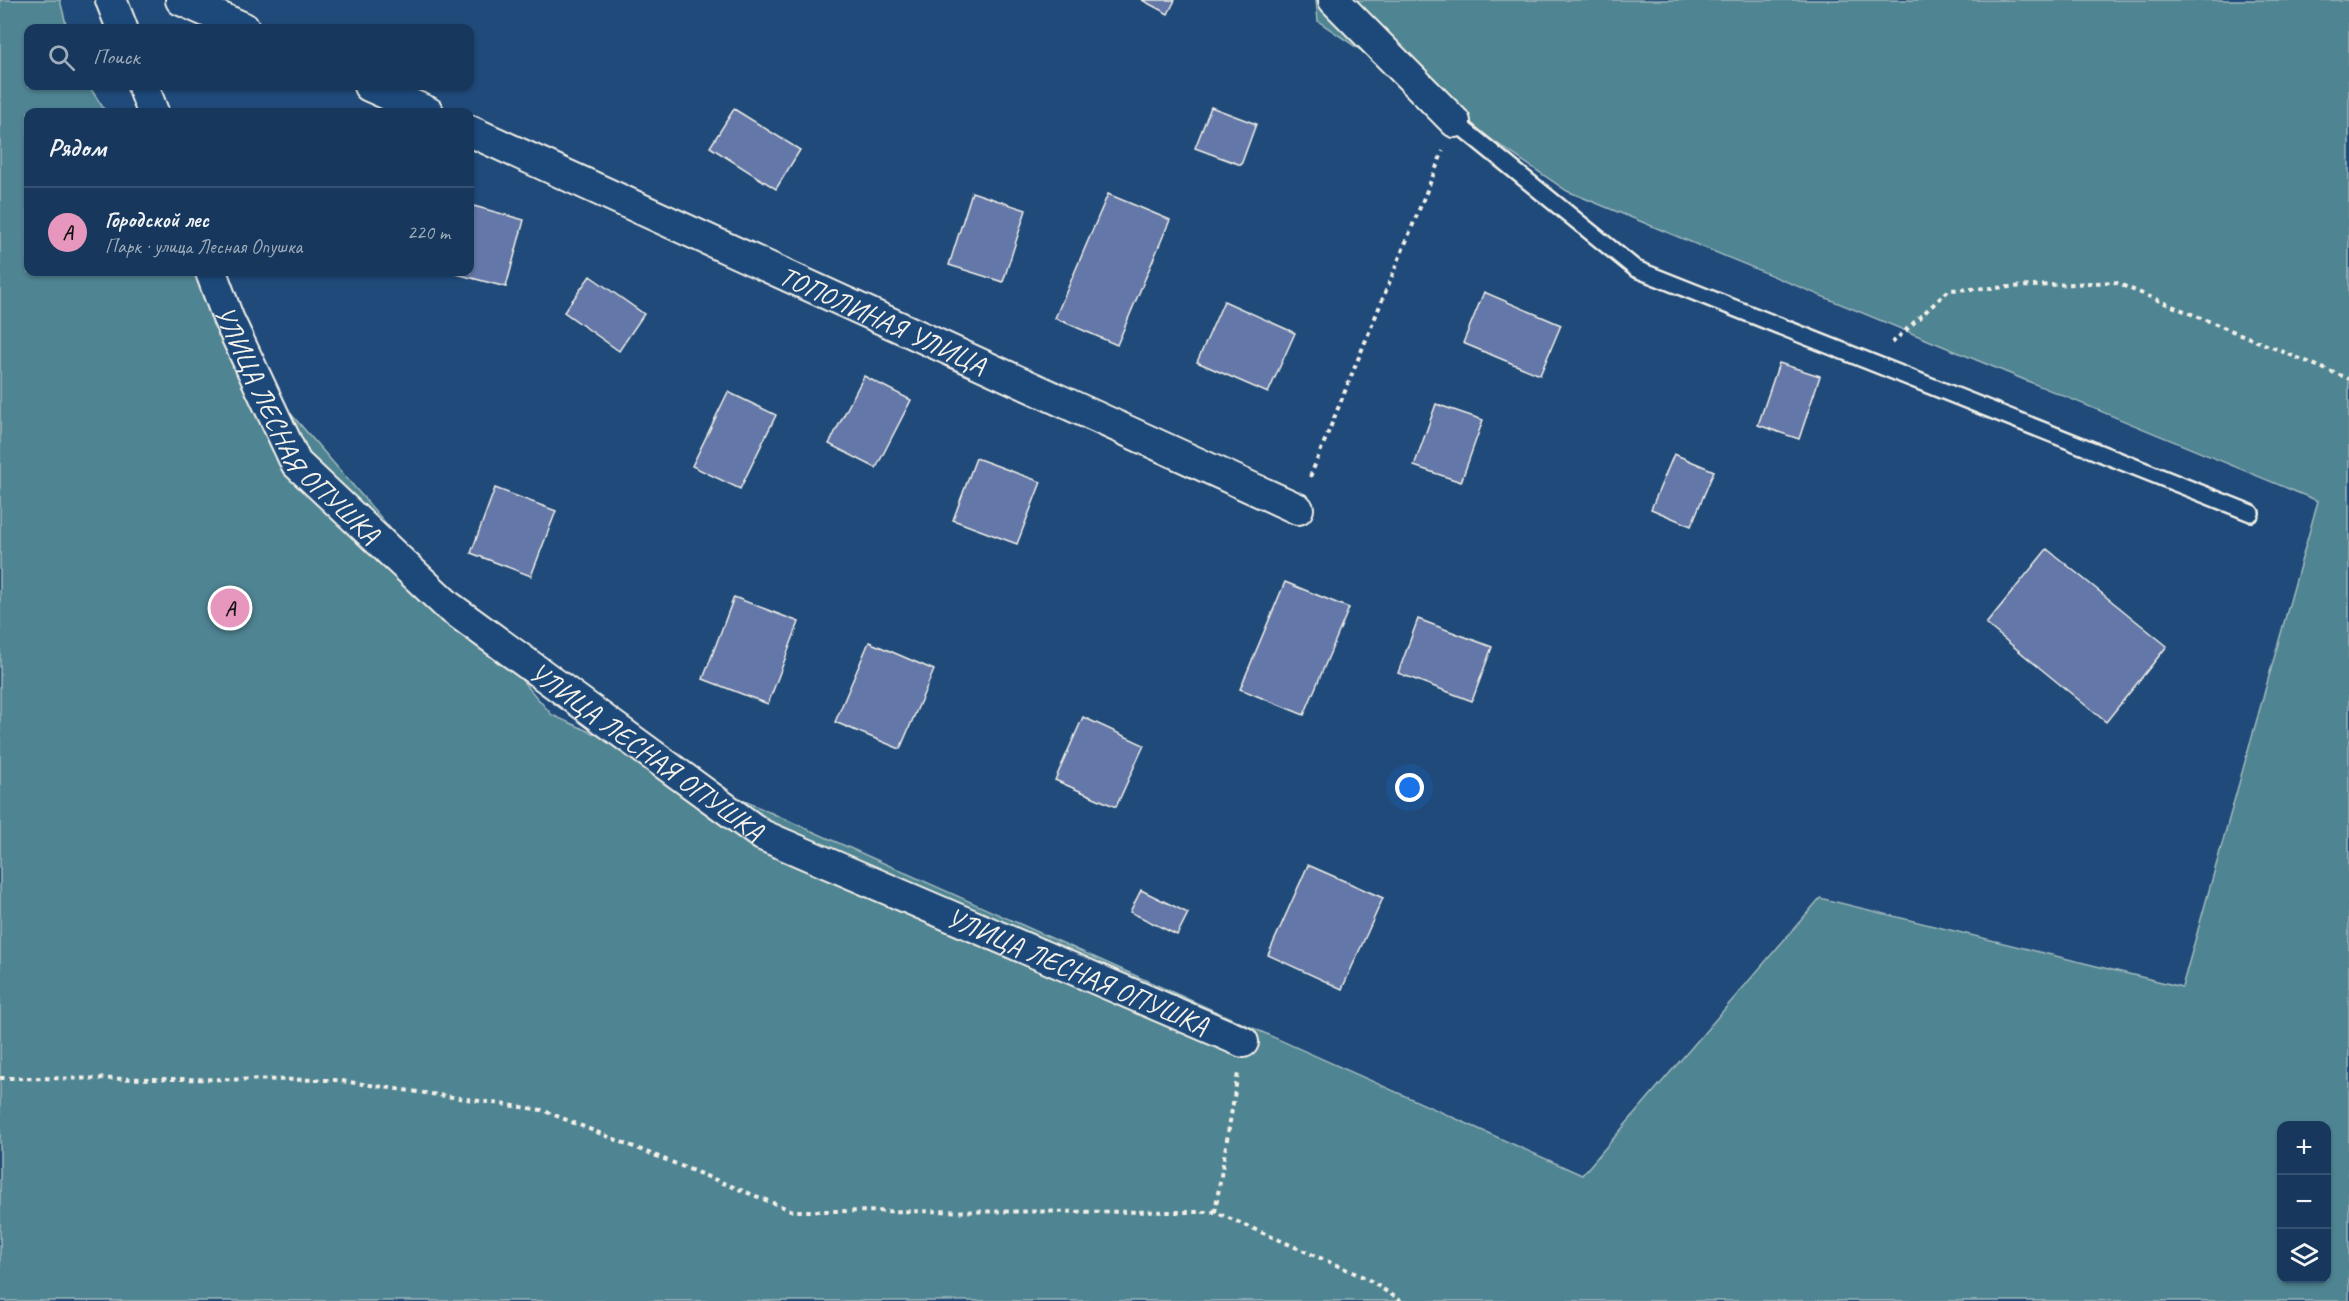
<!DOCTYPE html>
<html lang="ru">
<meta charset="utf-8">
<style>
:root{--surface:#17385c;--page:#244365;--text:#f1f3f6;--muted:#9eacbb;--line:#365272;--accent:#e797bd}
body{margin:0;font-family:Caveat,sans-serif;background:var(--page);color:var(--text)}
.controls{position:absolute;right:18px;bottom:18px;display:grid;overflow:hidden;border-radius:12px;box-shadow:0 2px 4px #0004}
.controls button{width:54px;height:54px;display:grid;place-items:center;padding:0;border:0;border-bottom:2px solid var(--line);background:var(--surface);color:var(--text);font:30px sans-serif}
.you{position:absolute;left:1410px;top:788px;width:21px;height:21px;margin:-15px;border:4px solid #fff;border-radius:50%;background:#1a73e8;box-shadow:0 0 0 9px #1a73e833}
.badge{display:grid;place-items:center;width:39px;height:39px;border-radius:50%;background:var(--accent);color:#111;font-size:20px;font-weight:700}
.pin{position:absolute;translate:-50% -50%;border:3px solid #fff;box-shadow:0 2px 6px #0006}
.list{margin:0;padding:0;list-style:none}
h2{display:flex;justify-content:space-between;align-items:center;height:78px;margin:0;padding:0 24px;font-size:26px}
h2 small{font-size:20px;font-weight:400;color:var(--muted)}
.list li{display:grid;grid-template-columns:39px 1fr auto;gap:18px;align-items:center;box-sizing:border-box;height:90px;padding:0 24px;border-top:2px solid var(--line)}
.list b{display:block;font-size:22px;white-space:nowrap}
.list p{margin:0;font-size:20px;white-space:nowrap;color:var(--muted)}
.list em{font-size:20px;font-style:normal;color:var(--muted)}
.icon{flex:none;width:33px;height:33px;fill:none;stroke:currentColor;stroke-width:2;stroke-linecap:round;stroke-linejoin:round}
.map{position:relative;flex:none;width:2349px;height:1301px;overflow:hidden}
.search{position:absolute;background:var(--surface);box-shadow:0 2px 4px #0004;left:24px;top:24px;width:450px;height:66px;display:flex;align-items:center;gap:15px;box-sizing:border-box;padding:0 21px;border-radius:12px;color:var(--muted);font-size:22px}
.panel{position:absolute;background:var(--surface);box-shadow:0 2px 4px #0004;left:24px;top:108px;width:450px;height:168px;border-radius:12px}
.map>svg:first-child{display:block}
.green{fill:#4f8492;stroke:#a2babd;stroke-width:1.5;fill-rule:evenodd}
.building{fill:#6378a8;stroke:#f4f1e8;stroke-width:1.5}
.lines{fill:none;stroke-linecap:round;stroke-linejoin:round}
.lane-casing{stroke:#f4f1e8;stroke-width:20}
.street-casing{stroke:#f4f1e8;stroke-width:34}
.path{stroke:#f4f1e8;stroke-width:4;stroke-dasharray:4.5 4.5;stroke-linecap:butt}
.lane{stroke:#1f4a7a;stroke-width:15}
.street{stroke:#1f4a7a;stroke-width:30}
.labels{text-anchor:middle;dominant-baseline:central;stroke-width:5;stroke-linejoin:round;paint-order:stroke}
.street-label{font-size:28px;fill:#f4f1e8;stroke:#1f4a7a}
</style>
<div class="map">
<svg width="2349" height="1301" viewBox="0 0 2349 1301">
<rect width="100%" height="100%" fill="#1f4a7a"/>
<filter id="ink" filterUnits="userSpaceOnUse"><feTurbulence type="fractalNoise" baseFrequency=".0167" numOctaves="2"/><feDisplacementMap in="SourceGraphic" scale="12" xChannelSelector="R" yChannelSelector="G"/><feConvolveMatrix kernelMatrix="1 2 1 2 8 2 1 2 1" color-interpolation-filters="sRGB"/></filter>
<g filter="url(#ink)">
<path class="green" d="M0,0H60L67,28H28V86H89L106,112H28V272H203L285,407L552,715L1582,1175L1820,898L2182,987L2318,501L1567,191L1318,21L1316,0H2349V1301H0ZM2282,1126H2326V1278H2282Z"/>
<g class="building">
<path d="M1142,0H1175L1168,14Z"/>
<path d="M1211,107L1256,124L1241,165L1195,148Z"/>
<path d="M734,109L800,150L776,189L710,147Z"/>
<path d="M972,192L1026,210L1003,282L949,265Z"/>
<path d="M1108,194L1170,220L1117,345L1055,318Z"/>
<path d="M470,205L524,220L506,287L449,272H470Z"/>
<path d="M590,276L644,314L619,351L564,312Z"/>
<path d="M1484,292L1561,325L1540,375L1463,343Z"/>
<path d="M1224,301L1295,333L1268,393L1197,362Z"/>
<path d="M1779,363L1820,376L1799,439L1758,425Z"/>
<path d="M864,376L911,400L876,468L829,444Z"/>
<path d="M728,392L776,415L740,489L692,466Z"/>
<path d="M1436,404L1483,420L1461,482L1414,466Z"/>
<path d="M1674,454L1714,471L1691,526L1651,509Z"/>
<path d="M976,458L1041,482L1017,544L953,520Z"/>
<path d="M495,488L556,511L531,576L471,553Z"/>
<path d="M2047,549L2167,646L2106,722L1986,624Z"/>
<path d="M1285,582L1349,608L1304,715L1240,689Z"/>
<path d="M734,597L799,622L768,704L703,679Z"/>
<path d="M1418,619L1492,647L1472,701L1398,673Z"/>
<path d="M869,642L934,670L900,749L835,722Z"/>
<path d="M1083,717L1144,745L1116,807L1055,780Z"/>
<path d="M1308,865L1383,898L1342,989L1268,955Z"/>
<path d="M1141,890L1188,913L1177,935L1130,912Z"/>
</g>
<g class="lines">
<g class="lane-casing">
<path id="lane" d="M1455,122L1636,269L2251,513"/>
</g>
<g class="street-casing">
<g id="street">
<path d="M111,0L122,28"/>
<path d="M181,0L244,28"/>
<path d="M1334,0L1455,122"/>
<path d="M143,86L153,112"/>
<path d="M369,86L428,112"/>
<path id="s1" d="M470,131L1298,509"/>
<path id="s2" d="M211,272L228,318L296,463L447,605L762,835L1243,1042"/>
</g>
</g>
<g class="path">
<path d="M1892,343L1949,290L2114,282L2349,379"/>
<path d="M1310,477L1443,151"/>
<path d="M0,1078L335,1080L542,1110L793,1211L1215,1212L1366,1278L1401,1301"/>
<path d="M1215,1212L1238,1073"/>
</g>
<use href="#lane" class="lane"/>
<use href="#street" class="street"/>
</g>
</g>
<g class="labels">
<g class="street-label">
<text stroke="none"><textPath href="#s1" startOffset="454">ТОПОЛИНАЯ УЛИЦА</textPath></text>
<text stroke="none"><textPath href="#s2" startOffset="178">УЛИЦА ЛЕСНАЯ ОПУШКА</textPath></text>
<text stroke="none"><textPath href="#s2" startOffset="664">УЛИЦА ЛЕСНАЯ ОПУШКА</textPath></text>
<text stroke="none"><textPath href="#s2" startOffset="1150">УЛИЦА ЛЕСНАЯ ОПУШКА</textPath></text>
</g>
</g>
</svg>
<div class="controls">
<button>+</button>
<button>−</button>
<button><svg class="icon" aria-label="layers" viewBox="0 0 24 24"><path d="M12 4l9 5-9 5-9-5zM3 14l9 5 9-5"/></svg></button>
</div>
<div class="you"></div>
<div class="pin badge" style="left:230px;top:608px">A</div>
<div class="search"><svg class="icon" aria-label="search" viewBox="0 0 24 24"><circle cx="10" cy="10" r="6"/><path d="M15 15l6 6"/></svg>Поиск</div>
<section class="panel">
<h2>Рядом<small></small></h2>
<ul class="list">
<li><span class="badge">A</span><div><b>Городской лес</b><p>Парк · улица Лесная Опушка</p></div><em>220 m</em></li>
</ul>
</section>
</div>
